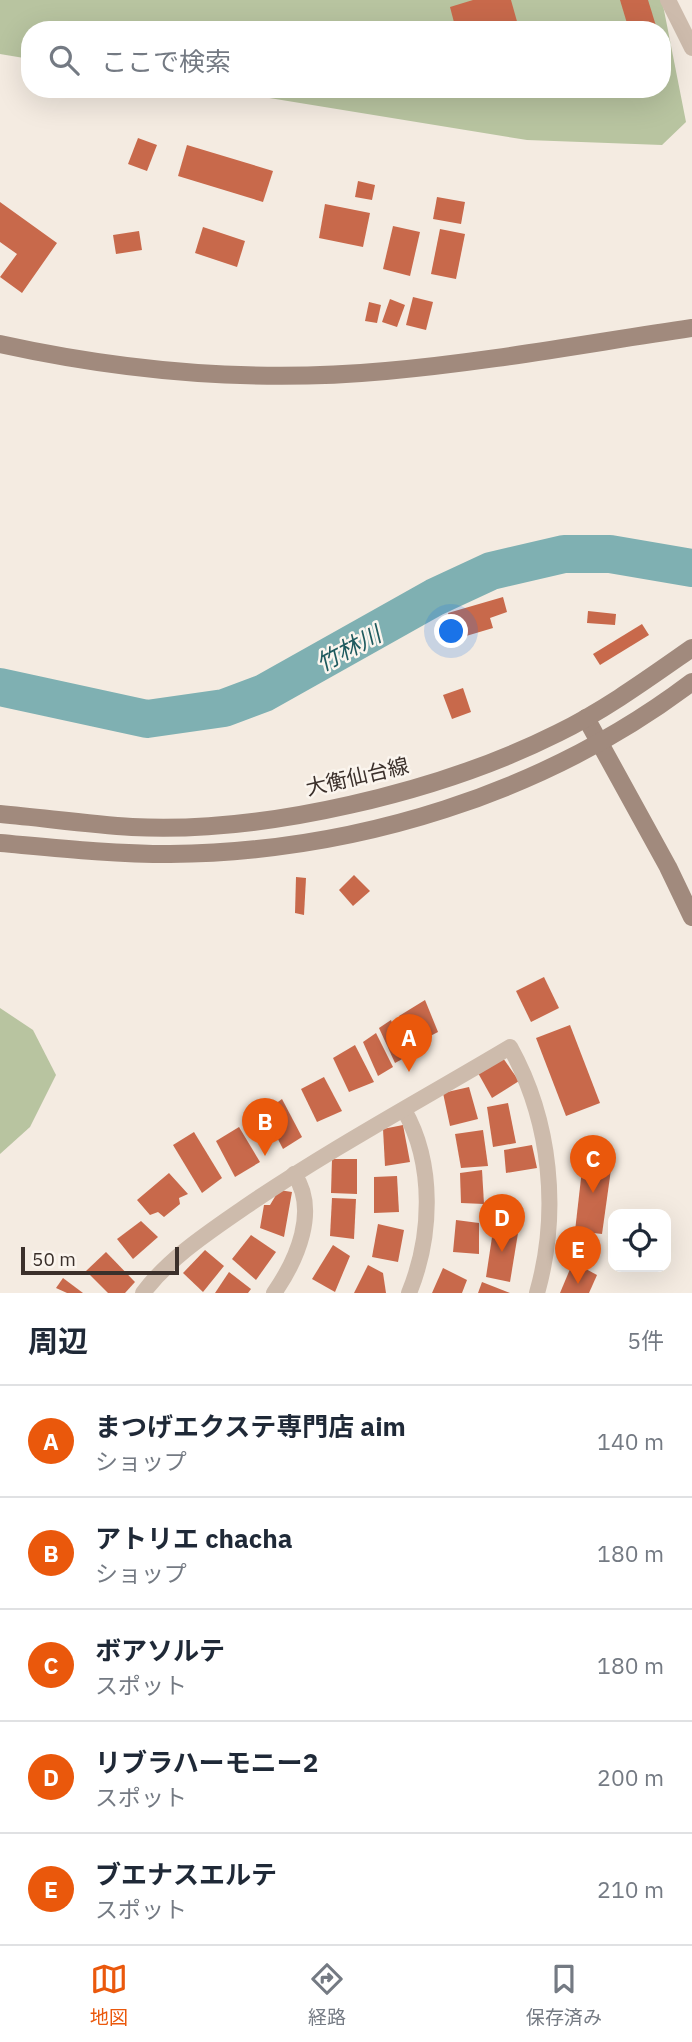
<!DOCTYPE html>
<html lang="ja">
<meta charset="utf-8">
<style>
:root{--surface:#fff;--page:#f2f2f3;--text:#1f2937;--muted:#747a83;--line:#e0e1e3;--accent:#ea580c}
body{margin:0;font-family:"IBM Plex Sans","Noto Sans JP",sans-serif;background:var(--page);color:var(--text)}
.controls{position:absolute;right:21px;bottom:21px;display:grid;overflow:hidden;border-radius:14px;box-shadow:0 7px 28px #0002}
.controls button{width:63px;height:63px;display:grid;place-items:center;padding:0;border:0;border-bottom:2px solid var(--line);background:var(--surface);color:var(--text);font:35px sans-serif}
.scale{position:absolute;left:21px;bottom:18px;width:158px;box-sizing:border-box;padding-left:7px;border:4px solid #3b302b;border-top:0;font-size:19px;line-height:24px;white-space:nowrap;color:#3b302b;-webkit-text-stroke:5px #fbf5ee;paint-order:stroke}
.you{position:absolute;left:452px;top:632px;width:24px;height:24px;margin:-18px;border:5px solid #fff;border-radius:50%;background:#1a73e8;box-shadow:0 0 0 10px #1a73e833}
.badge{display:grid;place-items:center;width:46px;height:46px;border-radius:50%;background:var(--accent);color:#fff;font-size:23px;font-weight:700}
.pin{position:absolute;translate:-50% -58px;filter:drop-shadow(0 2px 4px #0008)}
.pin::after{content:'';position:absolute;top:37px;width:24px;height:21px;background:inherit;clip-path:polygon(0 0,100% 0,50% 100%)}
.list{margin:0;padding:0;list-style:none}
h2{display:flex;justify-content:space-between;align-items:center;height:91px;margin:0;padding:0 28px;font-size:30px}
h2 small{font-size:23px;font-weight:400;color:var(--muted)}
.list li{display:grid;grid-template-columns:46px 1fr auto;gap:21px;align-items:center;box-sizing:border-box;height:112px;padding:0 28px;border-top:2px solid var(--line)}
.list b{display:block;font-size:26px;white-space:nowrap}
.list p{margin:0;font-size:23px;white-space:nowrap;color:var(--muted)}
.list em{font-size:23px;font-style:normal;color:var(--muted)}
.icon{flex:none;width:38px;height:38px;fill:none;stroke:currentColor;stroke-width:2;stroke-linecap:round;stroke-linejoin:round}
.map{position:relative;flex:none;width:692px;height:1293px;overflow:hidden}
.search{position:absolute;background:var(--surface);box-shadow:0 7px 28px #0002;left:21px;right:21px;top:21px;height:77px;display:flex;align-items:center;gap:18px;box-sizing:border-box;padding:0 24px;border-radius:28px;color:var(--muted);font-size:26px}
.sheet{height:651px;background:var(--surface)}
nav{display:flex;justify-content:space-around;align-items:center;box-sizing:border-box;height:98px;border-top:2px solid var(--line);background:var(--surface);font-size:19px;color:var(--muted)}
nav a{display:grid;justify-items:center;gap:4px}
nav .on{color:var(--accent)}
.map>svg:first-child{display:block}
.green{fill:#b8c4a0}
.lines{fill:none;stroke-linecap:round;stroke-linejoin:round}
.river{stroke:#7fb0b2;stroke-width:38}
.building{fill:#c8694b}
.street{stroke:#cdbbac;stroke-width:16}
.secondary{stroke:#a18a7d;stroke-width:18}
.labels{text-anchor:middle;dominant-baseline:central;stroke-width:5;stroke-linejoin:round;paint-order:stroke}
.street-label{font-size:21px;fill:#3b302b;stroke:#fbf5ee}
.water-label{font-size:23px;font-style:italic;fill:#1f5a5e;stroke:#fbf5ee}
</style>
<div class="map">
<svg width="692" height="1293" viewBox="0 0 692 1293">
<rect width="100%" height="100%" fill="#f4ebe1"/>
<g class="green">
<path d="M0,0H662L686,122L662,145L527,140L214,89H662V30H30V59L0,54Z"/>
<path d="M0,1008L33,1030L56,1075L30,1127L0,1154Z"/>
</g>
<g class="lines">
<path class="river" d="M0,687L147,719L224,708L264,693L435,597L491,571L564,554H610L692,568"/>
</g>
<g class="building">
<path d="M473,0H511L518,25L500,30H456L450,7Z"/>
<path d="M620,0H648L657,29L629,30Z"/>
<path d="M138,138L157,145L147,171L128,164Z"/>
<path d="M187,145L273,171L263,202L178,176Z"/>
<path d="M358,181L375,185L372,200L355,197Z"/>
<path d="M437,197L465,202L461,224L433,219Z"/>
<path d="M0,202L57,243L22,293L0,277L17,254L0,242Z"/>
<path d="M325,204L370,213L363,247L319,238Z"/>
<path d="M393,226L420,232L410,276L383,269Z"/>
<path d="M203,227L245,241L237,267L195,253Z"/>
<path d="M440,229L465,234L456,279L431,274Z"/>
<path d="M139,231L142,250L116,254L113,235Z"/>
<path d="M413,297L433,302L426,330L406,325Z"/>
<path d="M390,299L405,305L397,327L382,322Z"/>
<path d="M369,302L381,305L377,323L365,321Z"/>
<path d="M503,597L507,612L490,618L493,628L456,639L448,613Z"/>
<path d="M588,611L616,614L615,625L587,623Z"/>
<path d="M642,624L649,635L600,665L593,654Z"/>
<path d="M463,688L471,712L452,719L443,695Z"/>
<path d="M354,875L370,891L353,906L339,890Z"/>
<path d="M296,877L306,878L304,915L295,913Z"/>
<path d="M544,977L559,1008L531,1022L516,991Z"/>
<path d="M425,1000L438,1032L413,1045L399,1016Z"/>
<path d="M391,1020L406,1057L395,1063L379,1028Z"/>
<path d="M570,1025L600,1103L566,1116L536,1038Z"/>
<path d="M376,1033L393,1067L378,1076L363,1042Z"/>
<path d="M355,1045L374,1082L349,1092L333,1058Z"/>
<path d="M503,1058L519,1081L492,1098L478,1073Z"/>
<path d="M324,1077L342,1111L317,1122L301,1089Z"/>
<path d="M469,1087L478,1119L450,1126L443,1093Z"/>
<path d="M282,1099L302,1137L283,1149L264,1112Z"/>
<path d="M508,1103L516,1143L493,1147L487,1107Z"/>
<path d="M403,1125L410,1162L385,1166L383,1129Z"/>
<path d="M239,1127L260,1162L235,1177L216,1141Z"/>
<path d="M483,1130L488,1166L461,1168L455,1134Z"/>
<path d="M194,1132L222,1178L202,1193L173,1145Z"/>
<path d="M532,1145L537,1168L506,1173L504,1150Z"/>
<path d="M584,1152L613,1155L602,1234L575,1231Z"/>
<path d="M332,1159H357V1194L331,1193Z"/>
<path d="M482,1170L484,1204L461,1203L460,1173Z"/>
<path d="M169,1173L188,1194L179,1198L180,1204L164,1217L158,1212L150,1215L137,1200Z"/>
<path d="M397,1176L399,1212L374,1213V1177Z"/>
<path d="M279,1190L292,1192L284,1237L260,1228L264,1205H270Z"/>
<path d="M332,1198L356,1199L354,1239L330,1236Z"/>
<path d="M456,1220L479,1223V1254L453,1252Z"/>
<path d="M141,1221L158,1237L133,1259L117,1239Z"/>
<path d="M378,1224L404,1230L398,1262L372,1257Z"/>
<path d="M494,1224L519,1227L510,1282L486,1277Z"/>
<path d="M251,1235L276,1252L256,1280L232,1259Z"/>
<path d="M333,1245L350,1256L335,1292L312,1279Z"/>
<path d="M205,1250L224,1266L203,1292L183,1273Z"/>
<path d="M106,1252L135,1282L125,1293H108L86,1271Z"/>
<path d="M573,1262L597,1275L589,1293H560Z"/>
<path d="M368,1265L383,1273L386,1293H354Z"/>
<path d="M443,1268L467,1280L462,1293H432Z"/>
<path d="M229,1272L251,1289L248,1293H215Z"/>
<path d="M63,1278L83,1293H67L56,1288Z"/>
<path d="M482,1282L510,1293H478Z"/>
</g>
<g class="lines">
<g class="street">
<path d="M668,0L692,48"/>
<path d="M404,1110C435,1164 432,1237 409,1293"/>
<path d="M143,1293C169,1258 209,1232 245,1207C330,1149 421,1100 510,1047C551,1121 560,1212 537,1293"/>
<path d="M274,1293C297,1260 319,1210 294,1174"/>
</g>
<g class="secondary">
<path d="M0,344C127,372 256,383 386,371C488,362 590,343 692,328"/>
<path d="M586,718L668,867L692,917"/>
<path d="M0,814C44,818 88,824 132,827C264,834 440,792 558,733C605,710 649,678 692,648"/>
<path d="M0,843C56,848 113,854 170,854C355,852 544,794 692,682"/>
</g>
</g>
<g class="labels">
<g class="street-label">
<text transform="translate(357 776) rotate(-13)">大衡仙台線</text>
</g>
<g class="water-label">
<text transform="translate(348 648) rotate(-28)">竹林川</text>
</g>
</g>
</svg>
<div class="controls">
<button><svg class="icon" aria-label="locate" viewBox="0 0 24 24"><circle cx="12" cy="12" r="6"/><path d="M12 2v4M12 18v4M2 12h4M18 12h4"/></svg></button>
</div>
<div class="scale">50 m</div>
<div class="you"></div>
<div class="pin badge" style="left:409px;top:1072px">A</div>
<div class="pin badge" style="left:265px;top:1156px">B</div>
<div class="pin badge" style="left:593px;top:1193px">C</div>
<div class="pin badge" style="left:502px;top:1252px">D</div>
<div class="pin badge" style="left:578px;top:1284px">E</div>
<div class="search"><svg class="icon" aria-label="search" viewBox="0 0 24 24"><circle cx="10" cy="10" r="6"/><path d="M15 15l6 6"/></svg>ここで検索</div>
</div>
<section class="sheet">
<h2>周辺<small>5件</small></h2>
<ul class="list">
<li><span class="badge">A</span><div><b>まつげエクステ専門店 aim</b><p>ショップ</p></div><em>140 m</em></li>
<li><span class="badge">B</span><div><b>アトリエ chacha</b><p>ショップ</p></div><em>180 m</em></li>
<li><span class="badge">C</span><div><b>ボアソルテ</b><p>スポット</p></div><em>180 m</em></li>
<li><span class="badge">D</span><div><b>リブラハーモニー2</b><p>スポット</p></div><em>200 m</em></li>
<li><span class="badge">E</span><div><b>ブエナスエルテ</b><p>スポット</p></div><em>210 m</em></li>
</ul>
</section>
<nav>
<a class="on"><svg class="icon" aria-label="map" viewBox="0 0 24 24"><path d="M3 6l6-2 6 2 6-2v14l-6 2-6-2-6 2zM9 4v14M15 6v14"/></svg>地図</a>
<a><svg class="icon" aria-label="directions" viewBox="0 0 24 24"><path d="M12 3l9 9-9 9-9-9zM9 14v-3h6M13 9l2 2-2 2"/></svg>経路</a>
<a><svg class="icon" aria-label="saved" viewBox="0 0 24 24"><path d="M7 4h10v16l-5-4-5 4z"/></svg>保存済み</a>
</nav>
